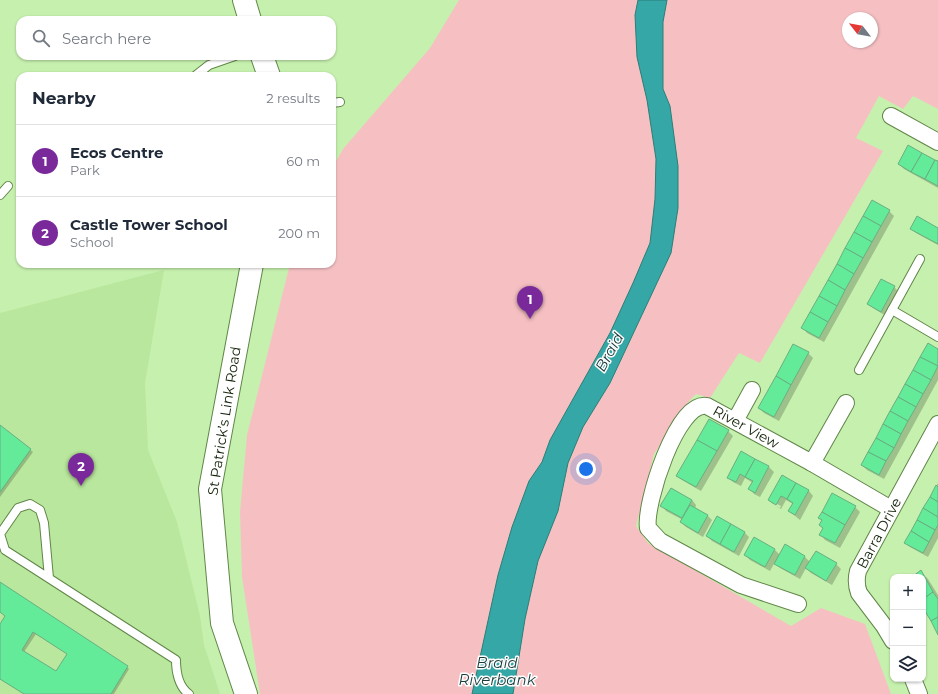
<!DOCTYPE html>
<meta charset="utf-8">
<style>
:root{--surface:#fff;--page:#f2f2f3;--text:#1f2937;--muted:#747a83;--line:#e0e1e3;--accent:#7a299a}
body{margin:0;font-family:Montserrat,sans-serif;background:var(--page);color:var(--text)}
.controls{position:absolute;right:12px;bottom:12px;display:grid;overflow:hidden;border-radius:8px;box-shadow:0 1px 3px #0004}
.controls button{width:36px;height:36px;display:grid;place-items:center;padding:0;border:0;border-bottom:1px solid var(--line);background:var(--surface);color:var(--text);font:20px sans-serif}
.compass{position:absolute;left:842px;top:12px;width:36px;height:36px;border-radius:50%;background:var(--surface);box-shadow:0 1px 3px #0004;rotate:301deg}
.you{position:absolute;left:586px;top:469px;width:14px;height:14px;margin:-10px;border:3px solid #fff;border-radius:50%;background:#1a73e8;box-shadow:0 0 0 6px #1a73e833}
.badge{display:grid;place-items:center;width:26px;height:26px;border-radius:50%;background:var(--accent);color:#fff;font-size:13px;font-weight:700}
.pin{position:absolute;translate:-50% -33px;filter:drop-shadow(0 1px 2px #0008)}
.pin::after{content:'';position:absolute;top:21px;width:14px;height:12px;background:inherit;clip-path:polygon(0 0,100% 0,50% 100%)}
.list{margin:0;padding:0;list-style:none}
h2{display:flex;justify-content:space-between;align-items:center;height:52px;margin:0;padding:0 16px;font-size:17px}
h2 small{font-size:13px;font-weight:400;color:var(--muted)}
.list li{display:grid;grid-template-columns:26px 1fr auto;gap:12px;align-items:center;box-sizing:border-box;height:72px;padding:0 16px;border-top:1px solid var(--line)}
.list b{display:block;font-size:15px;white-space:nowrap}
.list p{margin:0;font-size:13px;white-space:nowrap;color:var(--muted)}
.list em{font-size:13px;font-style:normal;color:var(--muted)}
.icon{flex:none;width:22px;height:22px;fill:none;stroke:currentColor;stroke-width:2;stroke-linecap:round;stroke-linejoin:round}
.map{position:relative;flex:none;width:938px;height:694px;overflow:hidden}
.search{position:absolute;background:var(--surface);box-shadow:0 1px 3px #0004;left:16px;top:16px;width:320px;height:44px;display:flex;align-items:center;gap:10px;box-sizing:border-box;padding:0 14px;border-radius:12px;color:var(--muted);font-size:15px}
.panel{position:absolute;background:var(--surface);box-shadow:0 1px 3px #0004;left:16px;top:72px;width:320px;height:196px;border-radius:12px}
.map>svg:first-child{display:block}
.built{fill:#b9e79d}
.green{fill:#f6c0c3;fill-rule:evenodd}
.water{fill:#35a7a6;stroke:#2a7f77}
.shadow{fill:#0003;fill-rule:evenodd}
.building{fill:#64eb9a;stroke:#69af81;fill-rule:evenodd}
.lines{fill:none;stroke-linecap:round;stroke-linejoin:round}
.lane-casing{stroke:#608648;stroke-width:10}
.street-casing{stroke:#608648;stroke-width:18}
.secondary-casing{stroke:#608648;stroke-width:24}
.lane{stroke:#fff;stroke-width:8}
.street{stroke:#fff;stroke-width:16}
.secondary{stroke:#fff;stroke-width:22}
.labels{text-anchor:middle;dominant-baseline:central;stroke-width:3;stroke-linejoin:round;paint-order:stroke}
.street-label{font-size:14px;fill:#122108;stroke:#fff}
.water-label{font-size:15px;font-style:italic;fill:#1b3c3c;stroke:#fff}
</style>
<div class="map">
<svg width="938" height="694" viewBox="0 0 938 694">
<rect width="100%" height="100%" fill="#c6f0ae"/>
<path class="built" d="M164,270L145,383L148,450L177,522L200,616L204,645L220,694H0V313Z"/>
<path class="green" d="M459,0H938V109L913,96L903,109L879,96L856,138L883,151L760,363L739,353L710,398L696,394L690,400L654,454L636,526L648,543L791,626L821,608L865,624L891,694H260L242,577L240,512L247,435L290,264H332V168L343,149L430,48ZM848,18H872V42H848Z"/>
<path class="water" d="M638,0H667L663,22V89L670,106L678,166V208L671,253L610,383L583,427L568,463L558,511L538,561L525,619L513,694H472L498,575L512,527L529,481L542,462L550,440L610,333L633,283L650,243L655,199L656,159L647,100L637,57L635,15Z"/>
<g class="shadow">
<path d="M938,163V188L904,169L899,164Z"/>
<path d="M889,211L894,216L824,342L807,333L803,328Z"/>
<path d="M912,229H938V245L916,233Z"/>
<path d="M882,280L894,287L899,292L886,316L873,308L868,304Z"/>
<path d="M938,350V380L884,479L867,470L862,465Z"/>
<path d="M808,353L813,358L779,421L764,413L759,408Z"/>
<path d="M0,427L33,452L0,497Z"/>
<path d="M728,431L733,436L701,491L682,480L677,476Z"/>
<path d="M741,453L769,467L774,472L760,497L754,494L750,489L753,483L745,478L741,486L733,482L728,477Z"/>
<path d="M783,477L809,491L813,496L800,520L789,511L793,504L786,500L781,509L774,505L780,508L781,506L773,502V504L769,500Z"/>
<path d="M938,483V538L928,557L910,547L905,543Z"/>
<path d="M692,500L696,505L695,509L707,515L712,520L703,537L686,527L681,522L683,520L666,511L662,506Z"/>
<path d="M855,507L860,512L840,548L825,540L821,535L824,529L820,525L822,521L820,518Z"/>
<path d="M718,518L745,533L749,537L739,556L712,541L707,536Z"/>
<path d="M775,550L780,555L805,557L810,562L816,552L836,564L841,569L832,585L811,573L806,568L800,579L780,568L775,562L770,571L750,560L745,555Z"/>
<path d="M921,572L928,579L938,595V633L923,607V577H913Z"/>
<path d="M0,583L127,667L129,669L114,694H24L0,679V625L6,616L0,612ZM36,634L68,654L56,673L24,652Z"/>
</g>
<g class="building">
<path d="M908,145L922,153L911,172L898,164Z"/>
<path d="M922,153L935,160L925,179L911,172Z"/>
<path d="M935,160L938,161V186L925,179Z"/>
<path d="M872,200L890,210L881,226L863,216Z"/>
<path d="M863,216L881,226L872,242L854,232Z"/>
<path d="M917,216L938,228V244L910,229Z"/>
<path d="M854,232L872,242L863,258L845,248Z"/>
<path d="M845,248L863,258L854,274L837,264Z"/>
<path d="M837,264L854,274L845,290L828,280Z"/>
<path d="M881,279L895,286L881,312L867,304Z"/>
<path d="M828,280L845,290L837,306L819,296Z"/>
<path d="M819,296L837,306L828,322L810,312Z"/>
<path d="M810,312L828,322L819,338L801,328Z"/>
<path d="M928,343L938,349V366L920,357Z"/>
<path d="M793,344L809,352L791,385L776,376Z"/>
<path d="M920,357L938,366L931,380L913,370Z"/>
<path d="M913,370L931,380L923,394L905,384Z"/>
<path d="M776,376L791,385L774,417L758,408Z"/>
<path d="M905,384L923,394L916,407L898,397Z"/>
<path d="M898,397L916,407L908,421L890,411Z"/>
<path d="M890,411L908,421L901,434L883,424Z"/>
<path d="M709,419L729,430L717,451L697,440Z"/>
<path d="M883,424L901,434L894,448L876,438Z"/>
<path d="M0,425L31,449L0,492Z"/>
<path d="M876,438L894,448L886,461L868,452Z"/>
<path d="M697,440L717,451L696,487L676,476Z"/>
<path d="M741,451L755,459L745,477L740,474L736,482L727,478Z"/>
<path d="M868,452L886,461L879,475L861,465Z"/>
<path d="M755,459L769,466L755,493L748,489L753,481L745,477Z"/>
<path d="M782,475L796,483L787,499L781,496L776,505L768,500Z"/>
<path d="M796,483L809,490L795,515L788,511L793,503L787,499Z"/>
<path d="M936,485L938,487V502L930,497Z"/>
<path d="M671,488L692,500L682,518L660,506Z"/>
<path d="M832,493L856,506L845,525L822,512Z"/>
<path d="M930,497L938,502V517L923,508Z"/>
<path d="M690,505L708,515L698,533L680,522Z"/>
<path d="M923,508L938,517V525L935,530L917,520Z"/>
<path d="M822,512L845,525L835,543L819,535L823,528L819,525L822,520L818,518Z"/>
<path d="M717,516L731,524L720,544L706,536Z"/>
<path d="M917,520L935,530L929,542L911,531Z"/>
<path d="M731,524L745,532L734,552L720,544Z"/>
<path d="M911,531L929,542L923,553L904,543Z"/>
<path d="M754,537L775,549L765,567L744,555Z"/>
<path d="M785,544L805,556L795,575L774,564Z"/>
<path d="M816,551L837,563L826,581L805,568Z"/>
<path d="M921,570L933,592L923,599V577H912Z"/>
<path d="M0,582L128,666L111,694H24L0,679V624L5,616L0,612ZM33,632L67,654L56,671L22,650Z"/>
<path d="M933,592L938,599V617L931,621L923,608V599Z"/>
<path d="M938,617V635L931,621Z"/>
</g>
<g class="lines">
<g class="lane-casing">
<g id="lane">
<path d="M195,76L209,65L235,56"/>
<path d="M332,103L340,102"/>
<path d="M0,195L8,186"/>
<path d="M892,310L938,337"/>
<path d="M859,370L920,259"/>
<path d="M49,578L44,523L40,510L30,504L18,508L0,534L5,550L176,660C176,672 179,687 189,694"/>
</g>
</g>
<g class="street-casing">
<g id="street">
<path d="M891,116L938,142"/>
<path d="M735,421L752,390"/>
<path d="M812,463L846,403"/>
<path d="M798,604L741,585L660,541L648,528C644,505 677,400 707,406L812,463L891,509"/>
<path d="M893,641L884,626L859,593C856,585 856,579 858,571L938,424"/>
<path d="M913,679L919,694"/>
</g>
</g>
<g class="secondary-casing">
<g id="secondary">
<path d="M244,0L250,20"/>
<path d="M262,56L269,76"/>
<path d="M246,694L222,623L210,489L252,264"/>
</g>
</g>
<use href="#lane" class="lane"/>
<use href="#street" class="street"/>
<use href="#secondary" class="secondary"/>
</g>
<g class="labels">
<g class="street-label">
<text transform="translate(224 421) rotate(-81)">St Patrick’s Link Road</text>
<text transform="translate(746 427) rotate(29)">River View</text>
<text transform="translate(879 533) rotate(-62)">Barra Drive</text>
</g>
<g class="water-label">
<text transform="translate(609 352) rotate(-61)">Braid</text>
<text x="497" y="662">Braid<tspan x="497" dy="17">Riverbank</tspan></text>
</g>
</g>
</svg>
<div class="controls">
<button>+</button>
<button>−</button>
<button><svg class="icon" aria-label="layers" viewBox="0 0 24 24"><path d="M12 4l9 5-9 5-9-5zM3 14l9 5 9-5"/></svg></button>
</div>
<svg class="compass" viewBox="-18 -18 36 36"><path d="M0-13l5 13h-10z" fill="#e53935"/><path d="M0 13l5-13h-10z" fill="#747a83"/></svg>
<div class="you"></div>
<div class="pin badge" style="left:530px;top:319px">1</div>
<div class="pin badge" style="left:81px;top:486px">2</div>
<div class="search"><svg class="icon" aria-label="search" viewBox="0 0 24 24"><circle cx="10" cy="10" r="6"/><path d="M15 15l6 6"/></svg>Search here</div>
<section class="panel">
<h2>Nearby<small>2 results</small></h2>
<ul class="list">
<li><span class="badge">1</span><div><b>Ecos Centre</b><p>Park</p></div><em>60 m</em></li>
<li><span class="badge">2</span><div><b>Castle Tower School</b><p>School</p></div><em>200 m</em></li>
</ul>
</section>
</div>
